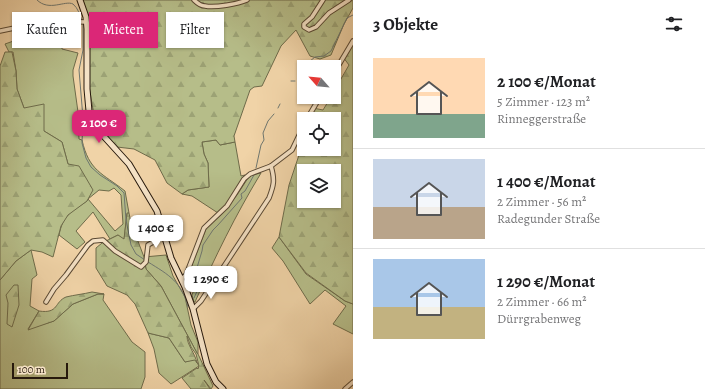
<!DOCTYPE html>
<html lang="de">
<meta charset="utf-8">
<style>
body{margin:0;font-family:Alegreya,serif;background:#f2f2f2;color:#202124;height:100vh;display:flex;flex-direction:column;font-size:15px;white-space:nowrap}
*{box-sizing:border-box;margin:0}
p{font-size:13px;color:#757577}
.icon{flex:none;width:22px;height:22px;fill:none;stroke:currentColor;stroke-width:2;stroke-linecap:round;stroke-linejoin:round}
.map{position:relative;flex:1;overflow:hidden}
.details{display:flex;flex-direction:column;background:#fff;width:352px}
.details>*{flex:none}
.top-card{position:absolute;left:12px;top:12px;width:281px;height:36px;display:flex;gap:8px}
.needle{width:26px;rotate:297deg}
.fabs{position:absolute;left:297px;top:60px;display:grid;gap:8px}
.fabs a{display:grid;place-items:center;width:44px;height:44px;border-radius:0px;background:#fff;box-shadow:0 1px 3px #0004;font-size:20px}
.scale{position:absolute;left:12px;bottom:10px;width:56px;box-sizing:border-box;padding-left:4px;border:2px solid #27190c;border-top:0;font-size:11px;line-height:14px;white-space:nowrap;color:#27190c;-webkit-text-stroke:3px #f5e2c6;paint-order:stroke}
.price{position:absolute;translate:-50% -34px;padding:0 9px;border-radius:8px;background:#fff;color:#222;font-size:13px;line-height:26px;filter:drop-shadow(0 1px 2px #0008)}
.price::after{content:'';position:absolute;left:50%;top:24px;width:12px;height:9px;margin-left:-6px;background:inherit;clip-path:polygon(0 0,100% 0,50% 100%)}
.price.on{background:#db2777;color:#fff}
ul{padding:0;list-style:none}
li{display:flex;align-items:center;gap:12px;height:100px;padding:0 20px}
li+li{border-top:1px solid #e0e0e0}
li span{display:grid;place-items:center;flex:none;width:112px;height:80px;border-radius:0px;color:#555}
li>.icon{margin-inline-start:auto}
span .icon{width:48px;height:48px;fill:#fffc;stroke-width:1}
li b{font-size:17px}
h2{display:flex;justify-content:space-between;align-items:center;height:48px;padding:0 20px;font-size:17px}
.pill{padding:0 14px;border-radius:0px;background:#fff;box-shadow:0 1px 3px #0004;font-size:14px;line-height:36px}
.pill.on{background:#db2777;color:#fff}
main{display:flex;flex:1;min-height:0}
.map>svg:first-child{display:block}
</style>
<main>
<div class="map">
<svg width="353" height="389" viewBox="0 0 353 389">
<defs>
<pattern id="forest-firs" width="22" height="20" patternUnits="userSpaceOnUse"><rect width="22" height="20" fill="#b6bd89"/><path d="M5 1l3.5 6h-7zM16 11l3.5 6h-7z" fill="#9ca275"/></pattern>
</defs>
<rect width="100%" height="100%" fill="#f0d3a7"/>
<filter id="stains"><feTurbulence type="fractalNoise" baseFrequency=".005" numOctaves="4"/><feColorMatrix values="0 0 0 0 .2 0 0 0 0 .09 0 0 0 0 .02 0 0 0 .5 -.17"/></filter>
<radialGradient id="worn" r=".72"><stop offset=".6" stop-color="#630" stop-opacity="0"/><stop offset="1" stop-color="#630" stop-opacity=".3"/></radialGradient>
<g fill="#b6bd89" stroke="#6e6b4a" fill-rule="evenodd">
<path d="M59 25 62 49 78 53 73 70V76L78 112 79 139 82 140C89 171 102 173 125 191L129 213 127 214 124 240 118 235 110 239 93 212 76 231 85 242 77 249 59 235C63 215 71 212 87 201L88 198 68 164 62 142 44 131 24 108 17 89 16 71 13 52H9L5 44ZM114 188 121 195 123 224 115 231 88 199 99 190 109 191Z"/>
<path d="M216 140 220 145 235 142 241 176 245 175 232 197 218 213 192 196 182 194 188 190 209 187 208 163 204 154 202 142Z"/>
<path d="M261 173C235 216 215 257 195 302H194L192 295 196 284 194 278 188 275 206 229 211 222 220 216 237 195 250 175Z"/>
<path d="M279 237 306 274 345 301 353 304V334L333 324 346 306 325 290 310 304 283 261 272 248Z"/>
<path d="M31 250 37 275 32 279 30 306 39 311 28 329 54 321 73 304 98 294H104L103 300 132 342 145 352V377L141 389H0V280L16 261Z"/>
<path d="M166 255 173 276 185 297 191 325 198 342V354L197 353 161 286 146 269 144 257Z"/>
<path d="M148 333 169 338 185 362 195 359 199 366 171 384 159 373 154 349Z"/>
</g>
<g fill="url(#forest-firs)" stroke="#6e6b4a" fill-rule="evenodd">
<path d="M83 0H353V8L344 24 331 55 320 59 310 56 296 30 281 46 262 86 254 87 250 90 234 136 235 142 220 145 216 140 202 142 204 154 208 163 209 187 188 190 182 194 167 183 155 160 134 149 117 147 96 133 102 132 106 134 116 126 107 110 94 115 89 86V22Z"/>
<path d="M353 40V304L345 301 306 273 279 237 289 185 303 143 299 139 304 128V149H334V119H308L313 108 323 110 331 97H334V91L349 65 343 57ZM304 171H334V201H304Z"/>
<path d="M5 52H12L16 71 17 89 24 108 44 104V131L62 142 68 164 79 166 93 190 87 201 68 215 61 226 53 257 42 252 31 250 16 261 0 280V66Z"/>
<path d="M127 213H129L131 223 144 257 146 269 161 286 197 353 198 354 213 386 211 389 204 380 210 389H191L182 378 197 368 198 369 199 366 196 354 191 347 187 336C187 345 195 353 197 363L195 360 185 362 169 338 148 333 135 304 127 295 107 286 96 268V248L102 243 118 235 124 239Z"/>
<path d="M14 285H18L19 305 12 327 7 324 8 303 6 295Z"/>
<path d="M92 292 104 294H98L73 304 54 321 28 330 39 311C59 314 54 302 66 297 74 295 84 294 92 292Z"/>
</g>
<g fill="none" stroke-linecap="round" stroke-linejoin="round">
<g stroke="#6f7770" stroke-width="1">
<path d="M37 0C49 12 65 0 73 4 78 8 80 15 82 21"/>
<path d="M83 24V50L79 70 83 118 82 143 86 158 91 167 100 175 117 186 124 193 126 220 131 245 136 254 145 260"/>
<path d="M304 66 315 57 324 56 331 51 347 18 353 15"/>
<path d="M303 78H304"/>
<path d="M291 81H295"/>
<path d="M278 108 280 104"/>
<path d="M256 168 261 145 264 140 263 133 268 121 274 114"/>
<path d="M148 262C169 275 182 282 188 307"/>
<path d="M194 298 199 287V282L196 271 202 251 203 245 213 230 218 225 242 198 241 194 245 191 254 175"/>
</g>
<defs>
<g id="street">
<path d="M194 0C197 3 201 6 205 6 215 8 238 4 247 0"/>
<path d="M323 0 312 17 304 24V27L309 30 316 27 329 13 349 0"/>
<path d="M0 31 48 21 86 22"/>
<path d="M334 73 353 41"/>
<path d="M307 119 320 97"/>
<path d="M181 279 186 275 204 228 227 206 244 179 250 174 271 166 292 150 304 125"/>
<path d="M46 302 54 289 66 275 88 245 93 241 103 240 115 251 141 267 146 262 148 245 155 241 165 236"/>
<path d="M193 309 201 301 269 198C274 185 275 180 271 166"/>
<path d="M345 389 353 382"/>
</g>
<path id="secondary" d="M80 0 86 17 87 29V89L89 111 99 131 129 164 157 211 171 258 185 287 193 309 207 364 216 382 223 389"/>
</defs>
<use href="#street" stroke="#594833" stroke-width="5.5"/>
<use href="#secondary" stroke="#27190c" stroke-width="7"/>
<use href="#street" stroke="#f5e2c6" stroke-width="3.5"/>
<use href="#secondary" stroke="#f5e2c6" stroke-width="5"/>
</g>
<rect width="100%" height="100%" filter="url(#stains)"/>
<rect width="100%" height="100%" fill="url(#worn)"/>
</svg>
<div class="fabs">
<a><svg class="needle" viewBox="-14 -14 28 28"><path d="M0-13l5 13h-10z" fill="#e53935"/><path d="M0 13l5-13h-10z" fill="#757577"/></svg></a>
<a><svg class="icon" aria-label="locate" viewBox="0 0 24 24"><circle cx="12" cy="12" r="6"/><path d="M12 2v4M12 18v4M2 12h4M18 12h4"/></svg></a>
<a><svg class="icon" aria-label="layers" viewBox="0 0 24 24"><path d="M12 4l9 5-9 5-9-5zM3 14l9 5 9-5"/></svg></a>
</div>
<div class="scale">100 m</div>
<b class="price on" style="left:99px;top:144px">2 100 €</b>
<b class="price" style="left:156px;top:249px">1 400 €</b>
<b class="price" style="left:211px;top:300px">1 290 €</b>
<div class="top-card">
<a class="pill">Kaufen</a>
<a class="pill on">Mieten</a>
<a class="pill">Filter</a>
</div>
</div>
<section class="details">
<h2>3 Objekte<svg class="icon" aria-label="filters" viewBox="0 0 24 24"><path d="M4 7h16M4 17h16"/><circle cx="9" cy="7" r="2"/><circle cx="15" cy="17" r="2"/></svg></h2>
<ul>
<li><span style="background:linear-gradient(#ffd9b3 70%,#7fa58c 0)"><svg class="icon" aria-label="home" viewBox="0 0 24 24"><path d="M3 11l9-7 9 7M6 9v11h12V9"/></svg></span><div><b>2 100 €/Monat</b><p>5 Zimmer · 123 m²</p><p>Rinneggerstraße</p></div></li>
<li><span style="background:linear-gradient(#c9d6e8 60%,#b9a48a 0)"><svg class="icon" aria-label="home" viewBox="0 0 24 24"><path d="M3 11l9-7 9 7M6 9v11h12V9"/></svg></span><div><b>1 400 €/Monat</b><p>2 Zimmer · 56 m²</p><p>Radegunder Straße</p></div></li>
<li><span style="background:linear-gradient(#a9c7e8 60%,#c2b280 0)"><svg class="icon" aria-label="home" viewBox="0 0 24 24"><path d="M3 11l9-7 9 7M6 9v11h12V9"/></svg></span><div><b>1 290 €/Monat</b><p>2 Zimmer · 66 m²</p><p>Dürrgrabenweg</p></div></li>
</ul>
</section>
</main>
